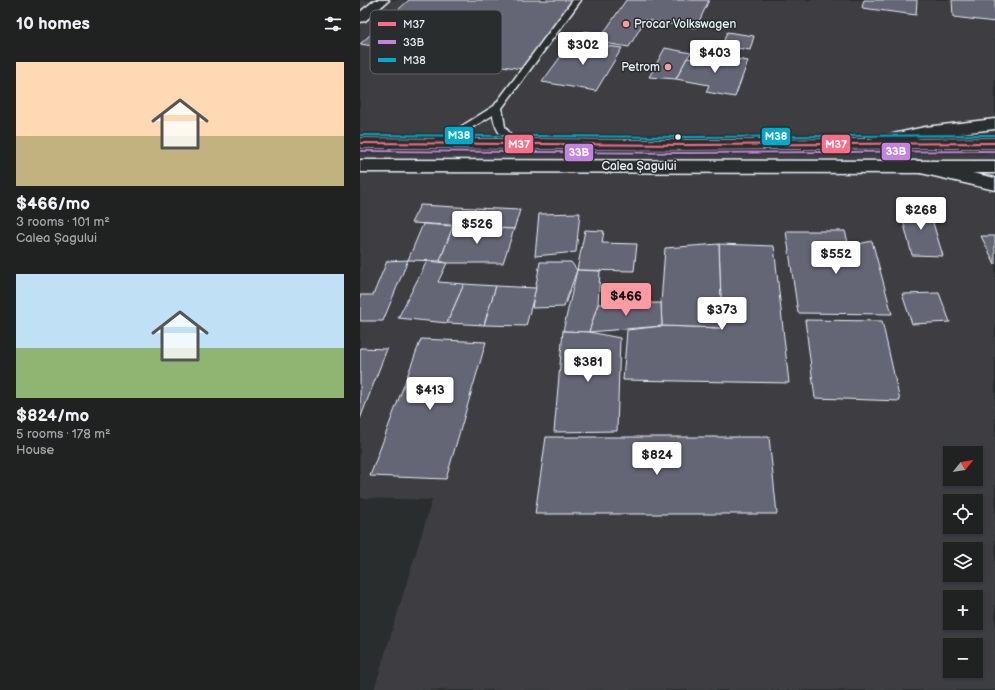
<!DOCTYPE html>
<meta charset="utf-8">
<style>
body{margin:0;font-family:"Balsamiq Sans",sans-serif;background:#2d2f2f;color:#f1f3f6;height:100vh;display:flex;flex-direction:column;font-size:15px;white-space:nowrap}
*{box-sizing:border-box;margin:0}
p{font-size:13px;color:#a2a4a5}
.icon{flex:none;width:22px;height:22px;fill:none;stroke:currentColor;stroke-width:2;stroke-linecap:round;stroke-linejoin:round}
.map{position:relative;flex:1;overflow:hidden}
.sheet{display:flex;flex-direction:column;background:#202222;width:360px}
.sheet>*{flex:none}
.needle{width:26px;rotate:60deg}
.controls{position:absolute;left:583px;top:446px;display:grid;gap:8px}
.controls a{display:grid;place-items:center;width:40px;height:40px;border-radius:0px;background:#202222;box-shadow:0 1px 3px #0004,0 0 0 1px #3d3f40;font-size:20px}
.price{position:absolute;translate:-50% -34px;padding:0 9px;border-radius:4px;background:#fff;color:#222;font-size:13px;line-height:26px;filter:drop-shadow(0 1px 2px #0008)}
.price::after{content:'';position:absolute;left:50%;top:24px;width:12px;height:9px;margin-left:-6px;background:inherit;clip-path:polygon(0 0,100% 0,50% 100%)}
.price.on{background:#ff9aa2;color:#111}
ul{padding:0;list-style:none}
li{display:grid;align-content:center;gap:8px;height:212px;padding:0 16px}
li span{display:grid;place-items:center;height:124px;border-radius:0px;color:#555}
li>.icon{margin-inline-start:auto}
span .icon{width:72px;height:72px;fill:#fffc;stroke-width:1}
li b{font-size:17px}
h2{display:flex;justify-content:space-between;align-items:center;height:48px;padding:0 16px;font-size:17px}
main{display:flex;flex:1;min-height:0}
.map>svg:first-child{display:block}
</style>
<main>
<section class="sheet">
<h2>10 homes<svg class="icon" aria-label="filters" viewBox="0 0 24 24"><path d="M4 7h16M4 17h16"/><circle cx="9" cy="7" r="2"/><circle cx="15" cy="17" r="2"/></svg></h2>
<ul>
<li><span style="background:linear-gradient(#ffd9b3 60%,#c2b280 0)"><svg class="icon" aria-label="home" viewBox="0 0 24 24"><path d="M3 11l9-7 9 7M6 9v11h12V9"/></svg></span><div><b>$466/mo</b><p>3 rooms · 101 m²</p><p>Calea Șagului</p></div></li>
<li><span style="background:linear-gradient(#bfe0f5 60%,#8fb573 0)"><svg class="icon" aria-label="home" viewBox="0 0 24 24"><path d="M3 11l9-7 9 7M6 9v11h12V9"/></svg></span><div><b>$824/mo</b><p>5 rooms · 178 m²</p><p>House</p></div></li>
</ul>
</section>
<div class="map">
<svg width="635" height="690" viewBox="0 0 635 690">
<rect width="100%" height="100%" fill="#2a2d2e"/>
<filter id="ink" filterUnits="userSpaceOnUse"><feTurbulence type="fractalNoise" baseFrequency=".025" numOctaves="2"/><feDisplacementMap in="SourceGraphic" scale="8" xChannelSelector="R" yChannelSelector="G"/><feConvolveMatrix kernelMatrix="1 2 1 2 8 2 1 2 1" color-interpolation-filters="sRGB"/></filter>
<g filter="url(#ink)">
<path fill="#3c3e43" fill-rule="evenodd" d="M0 0H635V690H14L72 500 0 498ZM590 453H616V479H590ZM590 501H616V527H590ZM590 549H616V575H590ZM590 597H616V623H590ZM590 645H616V671H590Z"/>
<g fill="#656675" stroke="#e8f1f8">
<path d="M49 0H215L162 69 0 44Z"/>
<path d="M266 0H349L336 28 285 20 269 47 219 39 224 31 243 34Z"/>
<path d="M504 0H557L556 15 502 8Z"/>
<path d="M592 0H635V22L593 17Z"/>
<path d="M367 32 394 36 390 50 362 46Z"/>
<path d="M212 41 262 48 236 91 182 82Z"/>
<path d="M305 48 331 53 327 58 316 79 289 77Z"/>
<path d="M359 56 388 61 375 97 346 92 349 85 316 79 327 58 357 62Z"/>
<path d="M60 205 115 208 108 226 51 223Z"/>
<path d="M539 205 568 206 583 256 552 255Z"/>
<path d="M115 208 160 210 154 229 108 226Z"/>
<path d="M220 213 216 252 175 256 179 214Z"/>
<path d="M63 224 93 226 80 261 48 260Z"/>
<path d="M93 226 154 229 143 263H87L80 261Z"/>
<path d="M225 230 244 231 242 243 277 244 274 271 217 270Z"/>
<path d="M426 231H485L489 246 512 241 532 314 438 313Z"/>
<path d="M621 236H635V264Z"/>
<path d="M359 244 414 246 429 383 263 380 267 330 302 326 362 328Z"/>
<path d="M359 244 362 328 302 326 301 303 305 248Z"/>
<path d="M48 260 23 321H0V295H13L27 261Z"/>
<path d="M67 261 87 263 78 282 104 284 87 323 38 318Z"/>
<path d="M180 262H211L217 270 204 307 172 308Z"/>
<path d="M217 270 240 271 238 304 229 332 203 331Z"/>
<path d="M104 284 136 286 124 325 87 323Z"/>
<path d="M136 286 176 288 166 326 124 325Z"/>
<path d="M579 293 590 322 552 324 542 294Z"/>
<path d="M301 303 302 326 229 332 238 304Z"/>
<path d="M445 320 522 321 540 401 455 398Z"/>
<path d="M203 331 229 332 260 338 257 431 194 432Z"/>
<path d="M61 339 126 342 86 479 10 476Z"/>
<path d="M0 348 27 349 0 419Z"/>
<path d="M186 437H409L417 514H175Z"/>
</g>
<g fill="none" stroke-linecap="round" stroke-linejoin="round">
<defs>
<path id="service" d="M213 0H221L142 108 145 127 157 143 155 145H149C141 136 134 127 133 115 121 122 80 148 69 145L67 143 69 141 102 126 134 106Z"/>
<path id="minor" d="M15 0H29L5 21 0 22V12Z"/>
<g id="tertiary">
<path d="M635 119V129L565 137 516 148 510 147 508 143 510 139 565 127Z"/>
<path d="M558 161 635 178V190L552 171 549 167 552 163Z"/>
</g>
<g id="primary">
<path d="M0 138 329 140 635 138V148L329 150 0 148Z"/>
<path d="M0 160 635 161V173L0 172Z"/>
</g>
</defs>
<use href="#service" stroke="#e8f1f8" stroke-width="3"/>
<use href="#minor" stroke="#e8f1f8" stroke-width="3"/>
<use href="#tertiary" stroke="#e8f1f8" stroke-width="3"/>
<use href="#primary" stroke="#e8f1f8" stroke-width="3"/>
<use href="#service" fill="#2a2d2e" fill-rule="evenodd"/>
<use href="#minor" fill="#2a2d2e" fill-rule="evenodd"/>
<use href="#tertiary" fill="#2a2d2e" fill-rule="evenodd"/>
<use href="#primary" fill="#2a2d2e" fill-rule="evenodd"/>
<defs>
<path id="bus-1" d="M0 142 329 144 635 142V144L329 146 0 144Z"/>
<path id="bus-2" d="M0 150 329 152 635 150V152L329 154 0 152Z"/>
<path id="bus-3" d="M0 134 329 136 635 134V136L329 138 0 136Z"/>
</defs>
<use href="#bus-1" stroke="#2a2d2e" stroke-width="3"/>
<use href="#bus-2" stroke="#2a2d2e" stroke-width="3"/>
<use href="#bus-3" stroke="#2a2d2e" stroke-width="3"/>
<use href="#bus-1" fill="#fb6d88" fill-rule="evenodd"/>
<use href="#bus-2" fill="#c483df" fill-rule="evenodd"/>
<use href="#bus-3" fill="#00a9ce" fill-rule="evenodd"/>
</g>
</g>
<g fill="#ff9aa2" stroke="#2a2d2e" stroke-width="1.5">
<circle cx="266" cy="24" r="4"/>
<circle cx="308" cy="67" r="4"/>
</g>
<circle fill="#e8f1f8" stroke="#2a2d2e" stroke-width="1.5" cx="318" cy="137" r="3.5"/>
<g text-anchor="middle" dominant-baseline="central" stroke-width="3" stroke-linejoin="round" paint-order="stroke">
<g font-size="12" fill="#e8f1f8" stroke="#2a2d2e" text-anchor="start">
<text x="274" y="24">Procar Volkswagen</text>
<text x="300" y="67" text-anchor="end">Petrom</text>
</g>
<g font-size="12" fill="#e8f1f8" stroke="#2a2d2e">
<text x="279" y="166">Calea Șagului</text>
</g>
</g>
<rect x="10" y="10" width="132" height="64" rx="6" fill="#2a2d2e" stroke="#63686b" stroke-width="1"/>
<rect x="18" y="22" width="18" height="4" fill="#fb6d88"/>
<rect x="18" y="40" width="18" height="4" fill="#c483df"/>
<rect x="18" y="58" width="18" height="4" fill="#00a9ce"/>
<g font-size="11" fill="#e8f1f8">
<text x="43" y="28">M37</text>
<text x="43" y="46">33B</text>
<text x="43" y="64">M38</text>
</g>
<g stroke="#2a2d2e" stroke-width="1.5">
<rect x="84" y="126" width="30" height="19" rx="4" fill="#00a9ce"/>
<rect x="401" y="127" width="30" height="19" rx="4" fill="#00a9ce"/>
<rect x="144" y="134" width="30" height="20" rx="4" fill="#fb6d88"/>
<rect x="461" y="134" width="30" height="20" rx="4" fill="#fb6d88"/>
<rect x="521" y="142" width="30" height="19" rx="4" fill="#c483df"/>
<rect x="204" y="143" width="30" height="19" rx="4" fill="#c483df"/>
</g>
<g font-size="11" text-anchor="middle" font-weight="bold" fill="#fff">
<text x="99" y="139">M38</text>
<text x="416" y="140">M38</text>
<text x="159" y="148">M37</text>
<text x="476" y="148">M37</text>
<text x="536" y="155">33B</text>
<text x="219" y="156">33B</text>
</g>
</svg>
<div class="controls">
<a><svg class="needle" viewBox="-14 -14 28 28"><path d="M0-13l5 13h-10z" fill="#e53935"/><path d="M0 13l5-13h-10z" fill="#a2a4a5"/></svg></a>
<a><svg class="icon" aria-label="locate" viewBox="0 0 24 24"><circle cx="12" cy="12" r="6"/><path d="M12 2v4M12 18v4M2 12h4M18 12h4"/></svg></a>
<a><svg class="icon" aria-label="layers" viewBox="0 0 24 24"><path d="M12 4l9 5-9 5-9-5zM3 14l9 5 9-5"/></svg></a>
<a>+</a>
<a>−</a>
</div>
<b class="price" style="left:223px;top:66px">$302</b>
<b class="price" style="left:355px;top:74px">$403</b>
<b class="price" style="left:561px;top:231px">$268</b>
<b class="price" style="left:117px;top:245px">$526</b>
<b class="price" style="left:476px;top:275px">$552</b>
<b class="price on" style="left:266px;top:317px">$466</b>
<b class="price" style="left:362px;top:331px">$373</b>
<b class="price" style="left:228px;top:383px">$381</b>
<b class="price" style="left:70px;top:411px">$413</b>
<b class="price" style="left:297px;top:476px">$824</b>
</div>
</main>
